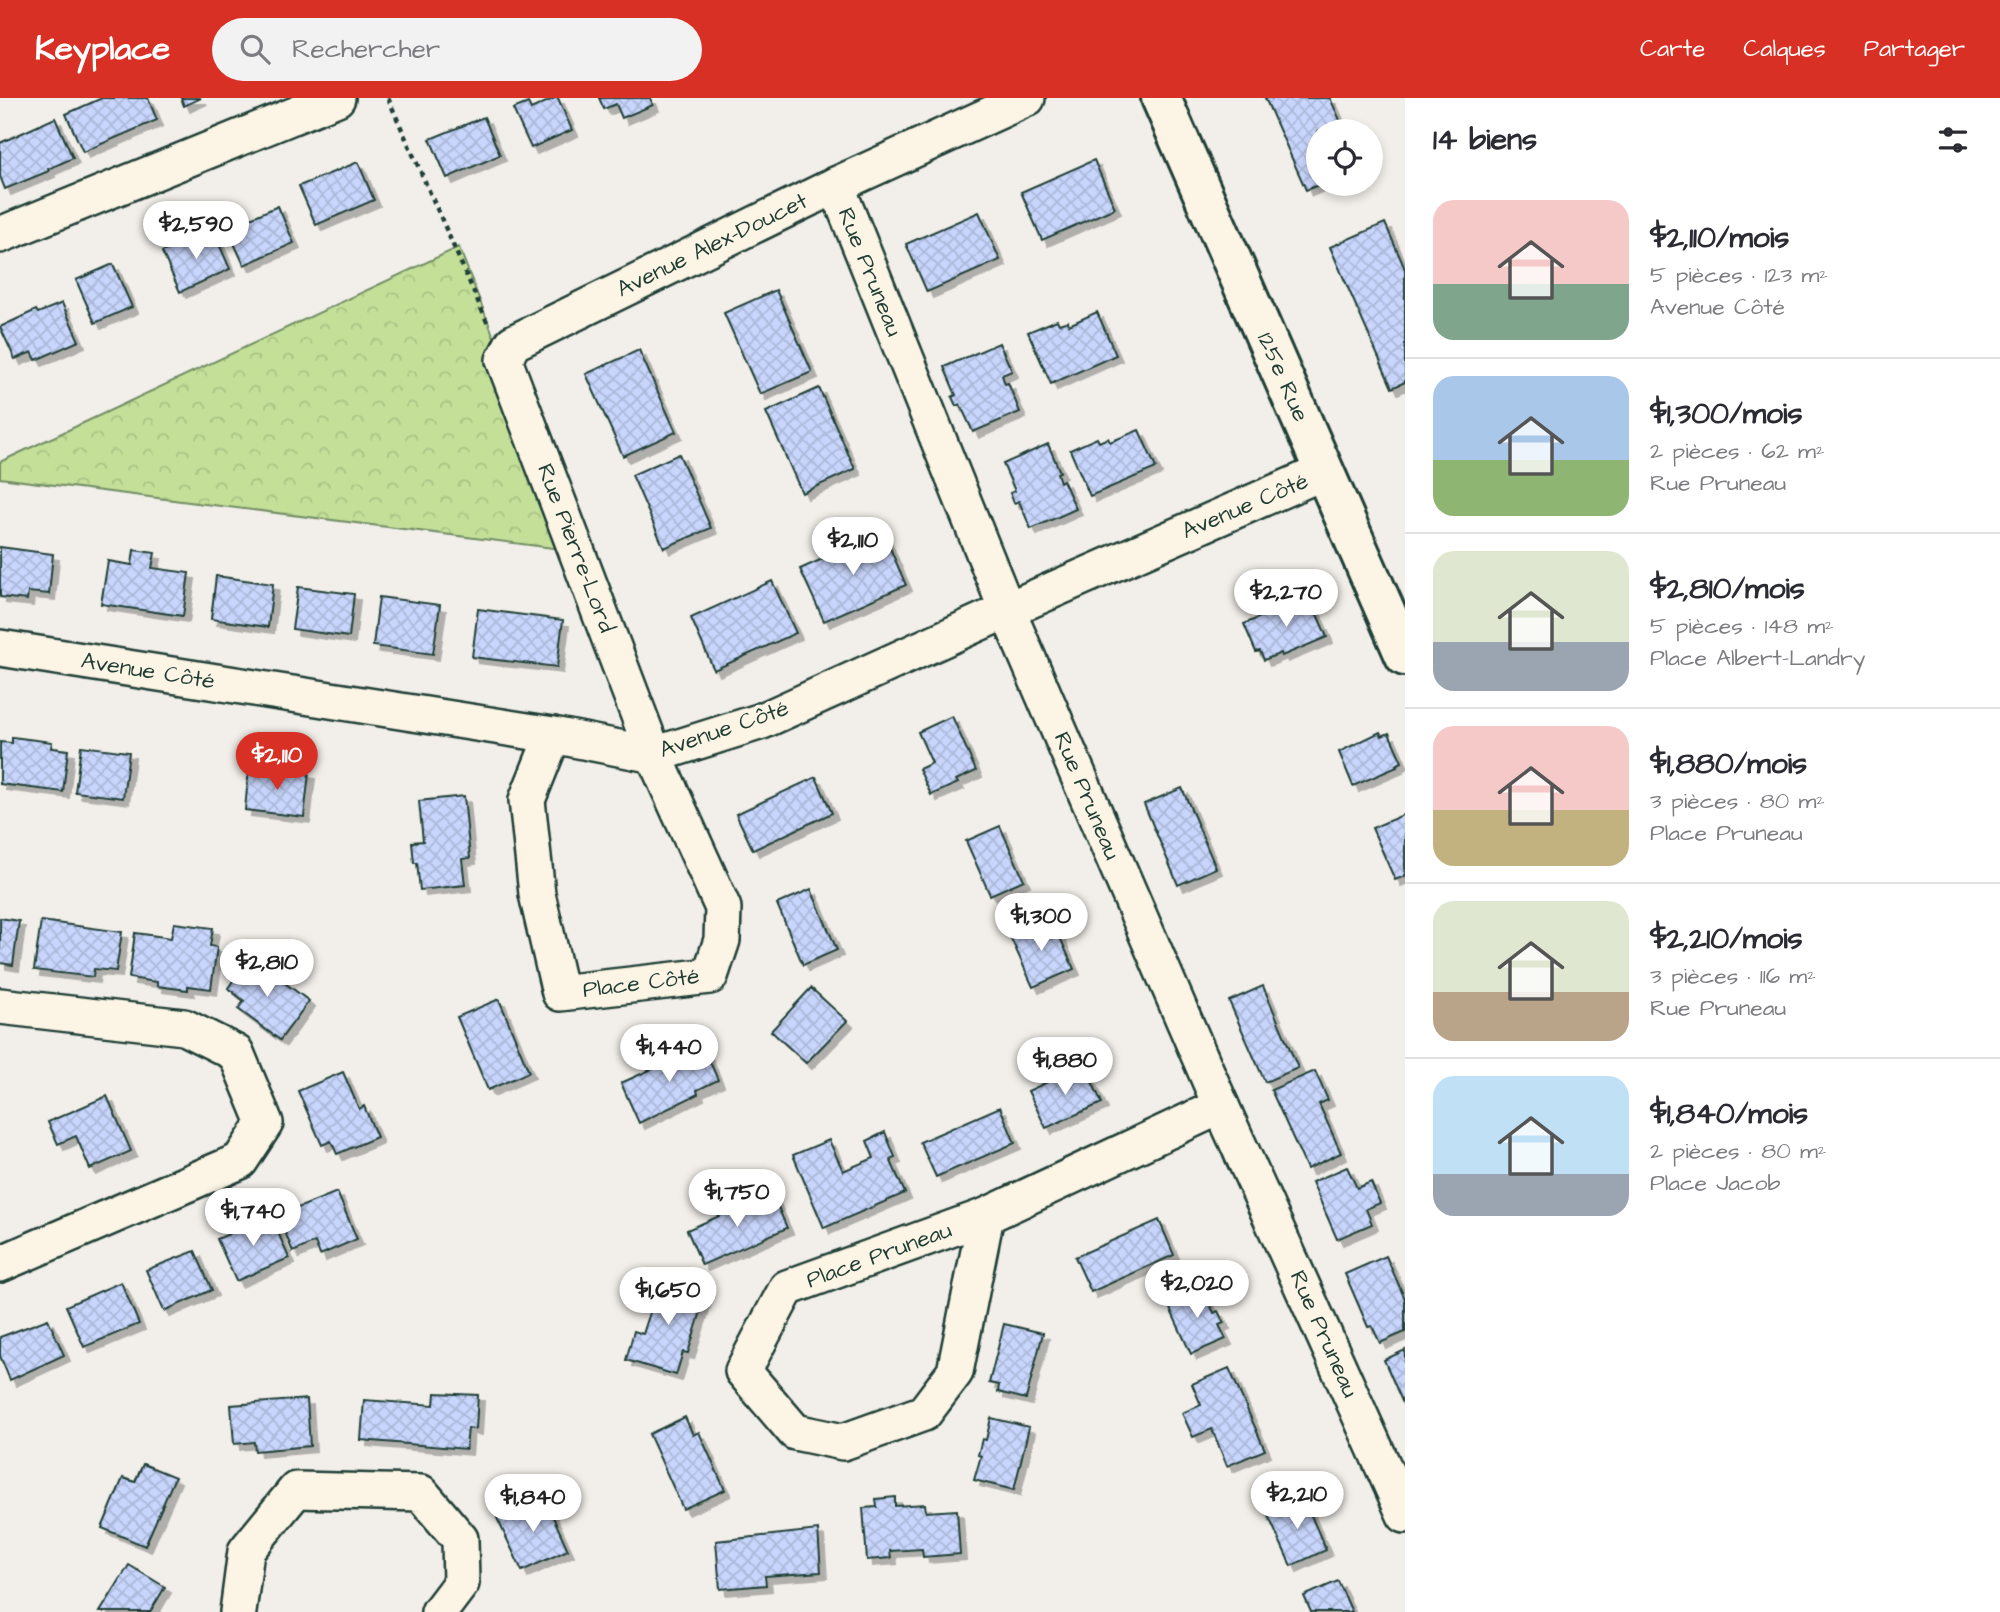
<!DOCTYPE html>
<html lang="fr">
<meta charset="utf-8">
<style>
body{margin:0;font-family:"Architects Daughter",sans-serif;background:#f2f2f3;color:#2b2b33;height:100vh;display:flex;flex-direction:column;font-size:26px;white-space:nowrap}
*{box-sizing:border-box;margin:0}
p{font-size:23px;color:#7c7c81}
.icon{flex:none;width:38px;height:38px;fill:none;stroke:currentColor;stroke-width:2;stroke-linecap:round;stroke-linejoin:round}
.map{position:relative;flex:1;overflow:hidden}
.sheet{display:flex;flex-direction:column;background:#fff;width:595px}
.sheet>*{flex:none}
.fabs{position:absolute;left:1306px;top:21px;display:grid;gap:14px}
.fabs a{display:grid;place-items:center;width:77px;height:77px;border-radius:50%;background:#fff;box-shadow:0 4px 10px #0003;font-size:35px}
.price{position:absolute;translate:-50% -60px;padding:0 16px;border-radius:24px;background:#fff;color:#222;font-size:23px;line-height:46px;filter:drop-shadow(0 2px 4px #0008)}
.price::after{content:'';position:absolute;left:50%;top:42px;width:21px;height:16px;margin-left:-10px;background:inherit;clip-path:polygon(0 0,100% 0,50% 100%)}
.price.on{background:#d93025;color:#fff}
ul{padding:0;list-style:none}
li{display:flex;align-items:center;gap:21px;height:175px;padding:0 28px}
li+li{border-top:2px solid #e1e1e2}
li span{display:grid;place-items:center;flex:none;width:196px;height:140px;border-radius:21px;color:#555}
li>.icon{margin-inline-start:auto}
span .icon{width:84px;height:84px;fill:#fffc;stroke-width:1}
li b{font-size:30px}
h2{display:flex;justify-content:space-between;align-items:center;height:84px;padding:0 28px;font-size:30px}
header{display:flex;align-items:center;gap:42px;box-sizing:border-box;height:98px;padding:0 35px;background:#d93025;color:#fff}
header strong{font-size:33px}
nav{display:flex;gap:38px;margin-inline-start:auto;font-size:24px}
.search{width:490px;height:63px;background:#f2f2f3;display:flex;align-items:center;gap:18px;box-sizing:border-box;padding:0 24px;border-radius:38px;color:#7c7c81;font-size:26px}
main{display:flex;flex:1;min-height:0}
.map>svg:first-child{display:block}
</style>
<header>
<strong>Keyplace</strong>
<div class="search"><svg class="icon" aria-label="search" viewBox="0 0 24 24"><circle cx="10" cy="10" r="6"/><path d="M15 15l6 6"/></svg>Rechercher</div>
<nav><a>Carte</a><a>Calques</a><a>Partager</a></nav>
</header>
<main>
<div class="map">
<svg width="1405" height="1514" viewBox="0 0 1405 1514">
<defs>
<pattern id="forest-crowns" width="20" height="18" patternUnits="userSpaceOnUse" patternTransform="scale(1.75)"><rect width="20" height="18" fill="#c4e098"/><path d="M2 6a3 3 0 1 1 6 0M12 15a3 3 0 1 1 6 0" fill="none" stroke="#a8c184"/></pattern>
<pattern id="building-cross-hatch" width="8" height="8" patternUnits="userSpaceOnUse" patternTransform="scale(1.75)"><rect width="8" height="8" fill="#c8d5fc"/><path d="M0 0l8 8M0 8l8-8" fill="none" stroke="#abb8d9"/></pattern>
<filter id="shadow"><feDropShadow dx="6" dy="6" stdDeviation="0" flood-color="#0004"/></filter>
</defs>
<rect width="100%" height="100%" fill="#f2efea"/>
<filter id="ink" filterUnits="userSpaceOnUse"><feTurbulence type="fractalNoise" baseFrequency=".0143" numOctaves="2"/><feDisplacementMap in="SourceGraphic" scale="14" xChannelSelector="R" yChannelSelector="G"/><feConvolveMatrix kernelMatrix="1 2 1 2 8 2 1 2 1" color-interpolation-filters="sRGB"/></filter>
<g filter="url(#ink)">
<path fill="url(#forest-crowns)" stroke="#728e66" stroke-width="2" d="M459 149 577 453 0 380V364Z"/>
<g fill="url(#building-cross-hatch)" stroke="#1f3d34" stroke-width="2" filter="url(#shadow)">
<path d="M102 0H148L157 22 83 54 66 16Z"/>
<path d="M181 0H201L184 8Z"/>
<path d="M555 0H558L572 32 531 50 513 11 528 5 531 11Z"/>
<path d="M599 0H650L653 7 622 20 616 6 604 11Z"/>
<path d="M1265 0H1330L1345 33H1318V86H1321L1306 92Z"/>
<path d="M484 19 500 57 447 80 430 41Z"/>
<path d="M55 20 73 60 48 71 49 73 5 91 0 78V45Z"/>
<path d="M1094 62 1115 110 1042 142 1021 94Z"/>
<path d="M358 64 374 102 316 127 299 88Z"/>
<path d="M278 108 294 145 244 167 227 130Z"/>
<path d="M979 114 1000 162 927 194 906 146Z"/>
<path d="M1385 125 1405 171V284L1392 290 1330 149Z"/>
<path d="M213 132 230 171 180 194 162 154Z"/>
<path d="M113 166 132 209 95 225 76 182Z"/>
<path d="M776 192 812 274 760 296 724 215Z"/>
<path d="M62 205 79 243 36 262 32 254 15 261 0 229 36 212 38 215Z"/>
<path d="M1097 214 1116 257 1051 286 1028 234 1057 222 1059 226 1068 223 1069 227Z"/>
<path d="M999 245 1012 273 1002 277 1005 286 1008 285 1020 314 973 334 960 306 956 308 952 299 956 297 944 269Z"/>
<path d="M639 252 676 334 623 358 586 276Z"/>
<path d="M819 290 855 371 802 395 766 314Z"/>
<path d="M1139 332 1156 370 1090 398 1070 352 1097 340 1099 344 1108 340 1110 344Z"/>
<path d="M1048 346 1060 374 1057 375 1060 384 1063 382 1076 411 1031 431 1019 403 1014 405 1010 395 1015 393 1003 366Z"/>
<path d="M679 356 711 430 664 450 632 377Z"/>
<path d="M883 434 906 487 824 523 800 471Z"/>
<path d="M0 449 53 456 49 496 28 494 27 502 0 499Z"/>
<path d="M134 452 155 455 152 470 189 475 183 518 101 506 108 463 132 467Z"/>
<path d="M216 478 273 486 268 529 211 521Z"/>
<path d="M772 483 796 535 714 572 691 520Z"/>
<path d="M298 489 354 496 349 539 292 531Z"/>
<path d="M1309 498 1327 539 1282 558 1281 555 1264 562 1260 553 1256 554 1244 526Z"/>
<path d="M379 499 440 507 433 556 373 548Z"/>
<path d="M478 511 563 522 557 569 472 559Z"/>
<path d="M952 618 976 673 956 682 958 685 931 697 919 671 932 665 918 634Z"/>
<path d="M1380 634 1382 638 1389 635 1402 664 1396 667 1397 669 1353 688 1339 654Z"/>
<path d="M12 639 52 644 51 650 68 652 63 694 0 686V644L12 645Z"/>
<path d="M81 648 129 654 123 700 75 694Z"/>
<path d="M249 669 309 675 304 719 245 712Z"/>
<path d="M816 679 832 715 753 752 736 716Z"/>
<path d="M1182 690 1216 770 1178 787 1144 706Z"/>
<path d="M464 698 470 760 462 761 465 787 420 792 417 765H414L412 744 423 743 419 703Z"/>
<path d="M1405 716V778L1395 782 1372 730Z"/>
<path d="M1000 728 1024 782 990 797 966 743Z"/>
<path d="M811 791 837 852 803 867 777 806Z"/>
<path d="M0 820 19 823 13 867 0 865Z"/>
<path d="M1043 821 1052 840 1059 837 1074 871 1033 889 1009 836Z"/>
<path d="M41 823 122 834 116 873 94 871 93 879 34 872Z"/>
<path d="M174 825 213 830 210 848 217 849 211 891 188 888V892L157 888V884L129 880 135 835 171 840Z"/>
<path d="M250 859 309 903 280 942 238 911 244 903 228 890Z"/>
<path d="M1263 888 1298 970 1265 984 1229 903Z"/>
<path d="M811 890 847 923 806 965 771 933Z"/>
<path d="M499 901 529 974 488 992 457 919Z"/>
<path d="M703 948 718 982 697 992 698 996 639 1025 621 985Z"/>
<path d="M1084 967 1102 1005 1046 1030 1028 993Z"/>
<path d="M1315 973 1328 1002 1319 1006 1341 1055 1307 1071 1271 992Z"/>
<path d="M343 974 359 1011 364 1008 377 1039 337 1056 331 1043 322 1047 298 993Z"/>
<path d="M107 998 131 1053 90 1071 76 1038 58 1046 48 1024Z"/>
<path d="M1000 1009 1015 1045 936 1079 920 1044Z"/>
<path d="M885 1034 895 1059 890 1061 905 1095 824 1130 793 1057 829 1042 843 1073 874 1060 867 1043Z"/>
<path d="M1347 1069 1357 1090 1371 1084 1380 1105 1366 1111 1372 1126 1337 1141 1312 1084Z"/>
<path d="M337 1094 357 1141 320 1157 315 1144 293 1154 278 1118Z"/>
<path d="M772 1095 787 1130 702 1167 687 1132Z"/>
<path d="M271 1118 289 1160 236 1183 217 1141Z"/>
<path d="M1159 1122 1174 1157 1091 1194 1075 1159Z"/>
<path d="M195 1153 212 1192 164 1213 146 1172Z"/>
<path d="M1386 1158 1405 1201V1234L1380 1245 1372 1228 1368 1229 1345 1176Z"/>
<path d="M661 1180 707 1194 688 1255 683 1254 676 1277 626 1262 634 1233 643 1236 652 1208 648 1206 653 1189 658 1191Z"/>
<path d="M121 1184 139 1226 84 1249 66 1208Z"/>
<path d="M1202 1188 1214 1215 1218 1213 1224 1225 1219 1227 1226 1241 1191 1256 1167 1204Z"/>
<path d="M48 1221 64 1257 10 1282 0 1258V1239Z"/>
<path d="M1004 1226 1043 1235 1026 1301 998 1294 999 1287 989 1285Z"/>
<path d="M1405 1252V1310L1384 1262Z"/>
<path d="M1229 1270 1265 1352 1227 1368 1212 1331 1193 1339 1182 1315 1201 1307 1192 1286Z"/>
<path d="M435 1295 478 1297 476 1331 468 1330 466 1351 361 1342 364 1302 434 1307Z"/>
<path d="M307 1301 310 1348 255 1353 254 1344 234 1346 231 1307Z"/>
<path d="M685 1319 693 1337 699 1334 725 1392 683 1411 649 1336Z"/>
<path d="M991 1320 1029 1329 1014 1392 974 1382 981 1358 978 1357 982 1341 986 1342Z"/>
<path d="M143 1366 175 1379 145 1448 102 1430 123 1380 135 1384Z"/>
<path d="M544 1399 568 1452 522 1473 497 1420Z"/>
<path d="M895 1399V1408L925 1406 926 1414 957 1412 960 1456 923 1459 922 1451 890 1453 891 1460 867 1462 863 1410 877 1409 876 1401Z"/>
<path d="M1303 1399 1326 1452 1291 1468 1267 1415Z"/>
<path d="M818 1432 821 1474 765 1478 766 1487 720 1491 716 1443Z"/>
<path d="M129 1467 165 1489 150 1514H100Z"/>
<path d="M1338 1483 1352 1514H1311L1304 1498Z"/>
</g>
<g fill="none" stroke-linecap="round" stroke-linejoin="round">
<defs>
<g id="minor">
<path d="M836 87 1007 512 1221 1008 1405 1417"/>
<path d="M0 137 337 0"/>
<path d="M0 550 553 637 654 657 762 623 1007 512 1325 373"/>
<path d="M553 637 527 702 537 796 560 895 710 878 722 842 723 810 654 657 504 262 513 245 836 87 1027 0"/>
<path d="M0 908 184 929 236 955 265 1025 240 1063 0 1166"/>
<path d="M986 1118 955 1274 924 1315 843 1344 795 1334 743 1273 787 1190 986 1118 1221 1008"/>
<path d="M238 1514 246 1453 296 1392 421 1395 460 1441 461 1485 439 1514"/>
</g>
<path id="secondary" d="M1161 0 1405 558"/>
</defs>
<use href="#minor" stroke="#1f3d34" stroke-width="40"/>
<use href="#secondary" stroke="#1f3d34" stroke-width="44"/>
<path stroke="#1f3d34" stroke-width="4.5" stroke-dasharray="5 5" stroke-linecap="butt" d="M388 0 488 226"/>
<use href="#minor" stroke="#fcf5e5" stroke-width="35"/>
<use href="#secondary" stroke="#fcf5e5" stroke-width="38"/>
</g>
</g>
<g text-anchor="middle" dominant-baseline="central" stroke-width="7" stroke-linejoin="round" paint-order="stroke">
<g font-size="23" fill="#1f3d34" stroke="#fcf5e5">
<text transform="translate(712 147) rotate(-26)">Avenue Alex-Doucet</text>
<text transform="translate(870 174) rotate(68)">Rue Pruneau</text>
<text transform="translate(1283 279) rotate(66)">125e Rue</text>
<text transform="translate(1245 408) rotate(-23)">Avenue Côté</text>
<text transform="translate(576 450) rotate(69)">Rue Pierre-Lord</text>
<text transform="translate(148 573) rotate(9)">Avenue Côté</text>
<text transform="translate(724 631) rotate(-19)">Avenue Côté</text>
<text transform="translate(1087 698) rotate(67)">Rue Pruneau</text>
<text transform="translate(641 885) rotate(-7)">Place Côté</text>
<text transform="translate(879 1157) rotate(-20)">Place Pruneau</text>
<text transform="translate(1324 1236) rotate(66)">Rue Pruneau</text>
</g>
</g>
</svg>
<div class="fabs">
<a><svg class="icon" aria-label="locate" viewBox="0 0 24 24"><circle cx="12" cy="12" r="6"/><path d="M12 2v4M12 18v4M2 12h4M18 12h4"/></svg></a>
</div>
<b class="price" style="left:196px;top:163px">$2,590</b>
<b class="price" style="left:853px;top:479px">$2,110</b>
<b class="price" style="left:1286px;top:531px">$2,270</b>
<b class="price on" style="left:277px;top:694px">$2,110</b>
<b class="price" style="left:1041px;top:855px">$1,300</b>
<b class="price" style="left:267px;top:901px">$2,810</b>
<b class="price" style="left:669px;top:986px">$1,440</b>
<b class="price" style="left:1065px;top:999px">$1,880</b>
<b class="price" style="left:737px;top:1131px">$1,750</b>
<b class="price" style="left:253px;top:1150px">$1,740</b>
<b class="price" style="left:1197px;top:1222px">$2,020</b>
<b class="price" style="left:668px;top:1229px">$1,650</b>
<b class="price" style="left:1297px;top:1433px">$2,210</b>
<b class="price" style="left:533px;top:1436px">$1,840</b>
</div>
<section class="sheet">
<h2>14 biens<svg class="icon" aria-label="filters" viewBox="0 0 24 24"><path d="M4 7h16M4 17h16"/><circle cx="9" cy="7" r="2"/><circle cx="15" cy="17" r="2"/></svg></h2>
<ul>
<li><span style="background:linear-gradient(#f6c9c9 60%,#7fa58c 0)"><svg class="icon" aria-label="home" viewBox="0 0 24 24"><path d="M3 11l9-7 9 7M6 9v11h12V9"/></svg></span><div><b>$2,110/mois</b><p>5 pièces · 123 m²</p><p>Avenue Côté</p></div></li>
<li><span style="background:linear-gradient(#a9c7e8 60%,#8fb573 0)"><svg class="icon" aria-label="home" viewBox="0 0 24 24"><path d="M3 11l9-7 9 7M6 9v11h12V9"/></svg></span><div><b>$1,300/mois</b><p>2 pièces · 62 m²</p><p>Rue Pruneau</p></div></li>
<li><span style="background:linear-gradient(#dfe7d0 65%,#9aa5b1 0)"><svg class="icon" aria-label="home" viewBox="0 0 24 24"><path d="M3 11l9-7 9 7M6 9v11h12V9"/></svg></span><div><b>$2,810/mois</b><p>5 pièces · 148 m²</p><p>Place Albert-Landry</p></div></li>
<li><span style="background:linear-gradient(#f6c9c9 60%,#c2b280 0)"><svg class="icon" aria-label="home" viewBox="0 0 24 24"><path d="M3 11l9-7 9 7M6 9v11h12V9"/></svg></span><div><b>$1,880/mois</b><p>3 pièces · 80 m²</p><p>Place Pruneau</p></div></li>
<li><span style="background:linear-gradient(#dfe7d0 65%,#b9a48a 0)"><svg class="icon" aria-label="home" viewBox="0 0 24 24"><path d="M3 11l9-7 9 7M6 9v11h12V9"/></svg></span><div><b>$2,210/mois</b><p>3 pièces · 116 m²</p><p>Rue Pruneau</p></div></li>
<li><span style="background:linear-gradient(#bfe0f5 70%,#9aa5b1 0)"><svg class="icon" aria-label="home" viewBox="0 0 24 24"><path d="M3 11l9-7 9 7M6 9v11h12V9"/></svg></span><div><b>$1,840/mois</b><p>2 pièces · 80 m²</p><p>Place Jacob</p></div></li>
</ul>
</section>
</main>
